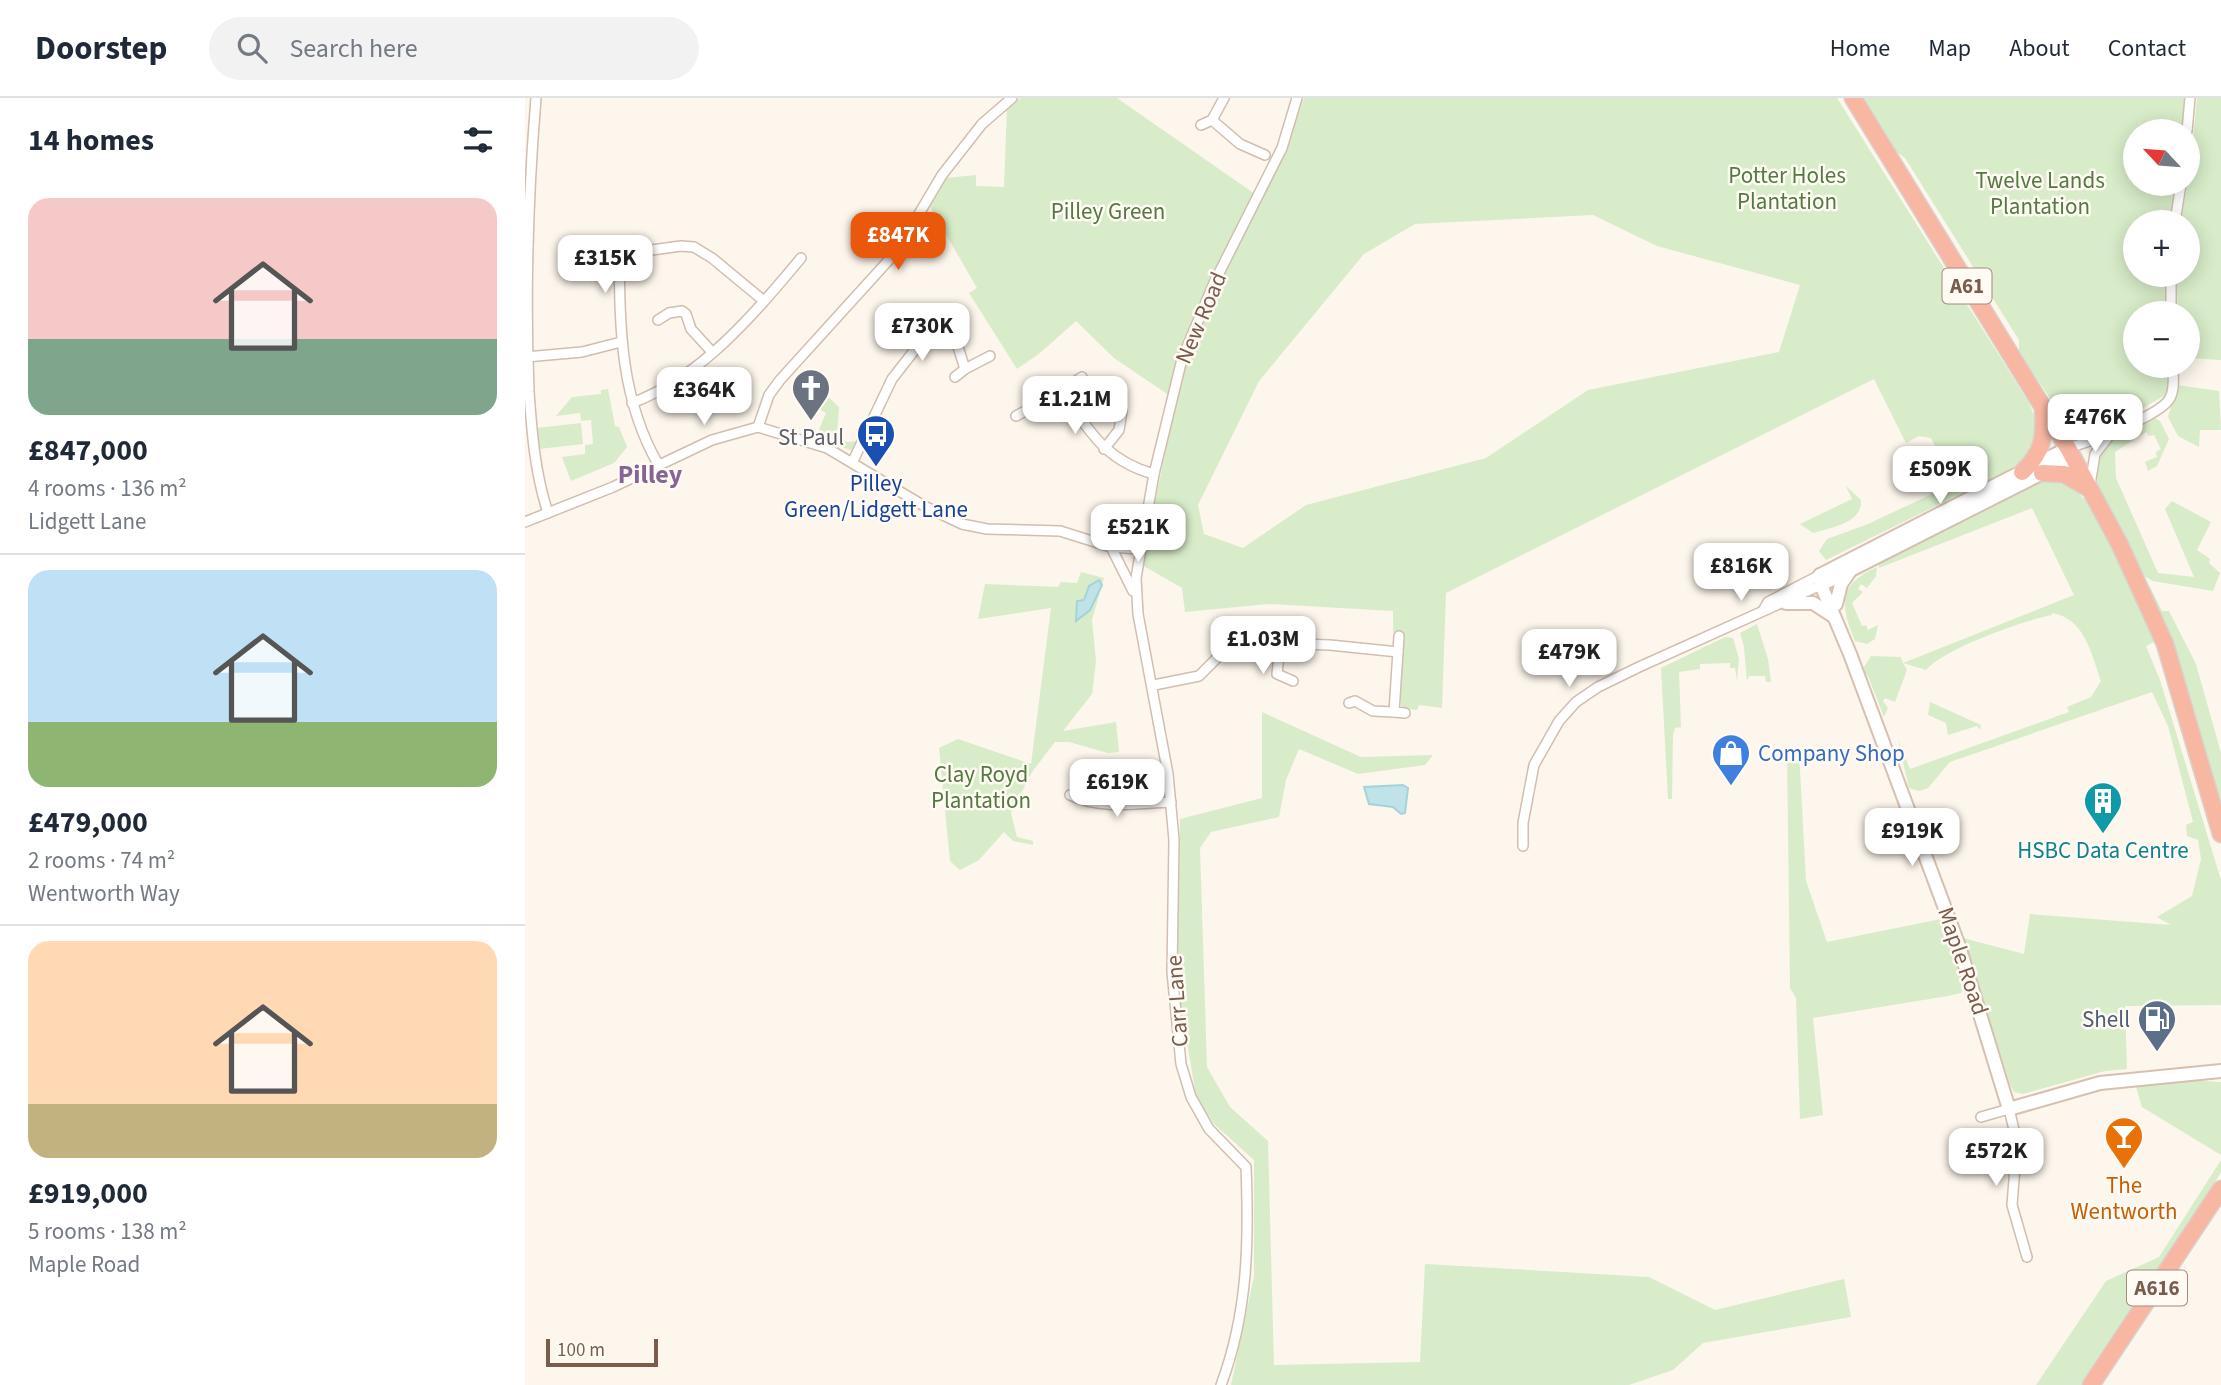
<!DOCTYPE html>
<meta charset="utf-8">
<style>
body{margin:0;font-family:"Source Sans 3",sans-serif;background:#f2f2f3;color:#1f2937;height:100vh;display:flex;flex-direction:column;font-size:26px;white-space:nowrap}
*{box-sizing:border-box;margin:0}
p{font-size:23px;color:#747a83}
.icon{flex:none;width:38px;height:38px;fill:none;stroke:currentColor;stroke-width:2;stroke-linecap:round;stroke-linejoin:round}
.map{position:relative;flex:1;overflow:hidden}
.panel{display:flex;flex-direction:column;background:#fff;width:525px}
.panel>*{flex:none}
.needle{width:46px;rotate:296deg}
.fabs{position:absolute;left:1598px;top:21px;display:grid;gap:14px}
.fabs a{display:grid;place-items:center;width:77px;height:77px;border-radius:50%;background:#fff;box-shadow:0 4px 18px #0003;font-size:35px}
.scale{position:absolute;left:21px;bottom:18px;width:112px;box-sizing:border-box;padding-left:7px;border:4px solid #7a5c4d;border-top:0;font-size:19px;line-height:24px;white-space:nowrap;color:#7a5c4d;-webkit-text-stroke:5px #fffaf3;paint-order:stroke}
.price{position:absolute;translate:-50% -60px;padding:0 16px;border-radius:14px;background:#fff;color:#222;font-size:23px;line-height:46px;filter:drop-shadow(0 2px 4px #0008)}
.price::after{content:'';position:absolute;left:50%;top:42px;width:21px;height:16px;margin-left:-10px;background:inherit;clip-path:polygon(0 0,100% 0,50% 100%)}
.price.active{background:#ea580c;color:#fff}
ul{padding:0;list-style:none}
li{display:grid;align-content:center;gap:14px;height:371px;padding:0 28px}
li+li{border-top:2px solid #e0e1e3}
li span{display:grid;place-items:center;height:217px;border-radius:21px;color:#555}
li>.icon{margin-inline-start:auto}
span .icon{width:126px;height:126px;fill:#fffc;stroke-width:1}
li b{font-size:30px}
h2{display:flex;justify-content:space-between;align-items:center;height:84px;padding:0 28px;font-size:30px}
header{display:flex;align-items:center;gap:42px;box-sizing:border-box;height:98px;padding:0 35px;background:#fff;border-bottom:2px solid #e0e1e3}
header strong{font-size:33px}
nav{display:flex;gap:38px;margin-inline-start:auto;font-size:24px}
.search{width:490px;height:63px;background:#f2f2f3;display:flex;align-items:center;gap:18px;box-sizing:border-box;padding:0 24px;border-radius:38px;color:#747a83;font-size:26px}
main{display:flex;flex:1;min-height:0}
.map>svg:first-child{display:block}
</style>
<header>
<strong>Doorstep</strong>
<div class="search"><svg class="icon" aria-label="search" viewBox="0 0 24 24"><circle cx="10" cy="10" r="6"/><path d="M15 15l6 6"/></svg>Search here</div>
<nav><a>Home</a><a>Map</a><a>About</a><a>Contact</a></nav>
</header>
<main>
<section class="panel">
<h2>14 homes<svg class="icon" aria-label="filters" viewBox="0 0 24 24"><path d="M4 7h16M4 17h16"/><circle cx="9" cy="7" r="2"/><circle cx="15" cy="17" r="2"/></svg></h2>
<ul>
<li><span style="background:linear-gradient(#f6c9c9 65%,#7fa58c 0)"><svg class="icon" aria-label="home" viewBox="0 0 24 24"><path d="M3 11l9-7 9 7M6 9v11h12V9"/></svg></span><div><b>£847,000</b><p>4 rooms · 136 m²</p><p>Lidgett Lane</p></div></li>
<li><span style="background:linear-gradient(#bfe0f5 70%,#8fb573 0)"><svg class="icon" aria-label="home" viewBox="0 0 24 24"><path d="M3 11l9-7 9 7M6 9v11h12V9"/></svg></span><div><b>£479,000</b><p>2 rooms · 74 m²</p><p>Wentworth Way</p></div></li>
<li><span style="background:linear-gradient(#ffd9b3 75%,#c2b280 0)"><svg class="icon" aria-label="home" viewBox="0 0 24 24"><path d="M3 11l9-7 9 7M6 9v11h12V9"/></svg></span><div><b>£919,000</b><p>5 rooms · 138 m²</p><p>Maple Road</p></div></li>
</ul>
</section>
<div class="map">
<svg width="1696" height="1287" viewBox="0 0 1696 1287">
<rect width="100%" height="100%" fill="#fdf6ec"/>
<g fill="#d8ecc9" fill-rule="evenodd">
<path d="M496 0H592L727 94 737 98 761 51 779 0H1312L1504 305C1521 344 1511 356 1476 376L1301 462 1294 453 1302 441 1343 426 1424 388 1427 382 1406 340 1394 338 1381 345 1349 281 921 495 917 610 894 607 892 612 877 610 875 601 879 536 868 534V513L743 506 660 514 657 490 617 467 651 302 589 260 551 223 515 255 492 271 444 195 452 190 404 107 420 80 451 77V88L479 89 482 9ZM1068 117 1132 148 1275 187 1254 254 1063 292 961 360 781 407 718 450 679 436 673 407 734 283 839 156 890 126Z"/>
<path d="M1336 0H1661L1658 33H1610V86H1651L1645 124H1610V177H1641L1642 215H1610V268H1643L1642 296 1603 319 1554 342 1494 255V242L1380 60 1370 53Z"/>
<path d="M1672 0H1696V262L1663 260 1662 215H1653L1651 177H1662V124H1656L1666 61Z"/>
<path d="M1652 287 1694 293 1696 332H1675L1674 349 1653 338 1643 319Z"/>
<path d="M83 291 90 328 94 329 102 349 89 365 46 383 37 359 60 356V347L68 346 66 322 56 323 55 315 31 318 47 299 76 296V292Z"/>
<path d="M301 297 314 309 312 339 323 344 333 343 328 353 291 339 301 315 292 310Z"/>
<path d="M1626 318 1635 323 1644 341 1632 368 1623 373 1620 364 1632 359 1631 354 1636 351 1629 337 1624 338 1621 334 1590 354 1591 380 1633 475 1669 479 1640 411 1647 403 1686 424 1672 452 1685 461 1684 465 1695 475 1688 493 1628 483 1617 477 1573 388 1571 373 1572 362 1585 341Z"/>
<path d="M56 325 58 346 14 351 12 330Z"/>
<path d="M1517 375 1548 389 1559 401 1562 400 1631 543 1621 548 1635 582 1696 782V907L1600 908 1602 971 1580 973 1498 996 1489 994 1485 986 1438 840 1499 856 1505 816 1646 827 1632 819 1667 798 1676 761 1673 742 1662 738 1661 727 1668 724 1643 628 1627 594 1425 664 1403 690 1394 693 1384 690 1373 642 1385 671 1544 614 1542 609 1566 599 1576 583C1566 554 1559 520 1527 515V517C1499 522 1418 551 1401 572L1378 565 1382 572 1370 604 1360 600 1358 603 1363 610 1359 619 1343 578 1337 572 1346 558 1376 559 1378 565 1549 497 1507 410 1354 470V463Z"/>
<path d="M1321 388 1336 402C1338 425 1305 430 1288 435L1275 426 1327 401Z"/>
<path d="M1352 469 1351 478 1342 490 1336 486 1333 491 1338 494 1327 505 1337 528 1341 527 1343 532 1353 527 1350 541 1342 546 1330 543C1316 506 1311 488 1352 469Z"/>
<path d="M556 474 579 480 567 522 571 563 567 596 538 633 591 624 594 654 583 655 544 644H530L507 674 486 715 492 739 508 743V747L488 743 479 734 454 762 435 772 425 763 414 650 433 641 506 666 526 510 453 521 460 486 533 489 536 484 552 485Z"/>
<path d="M1625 489 1637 513H1644L1671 566 1696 655V713L1653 566 1623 490Z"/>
<path d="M1232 526 1243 561 1246 584H1241L1240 578H1224L1222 583 1219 549 1215 535Z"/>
<path d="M1200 539 1208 540 1214 561 1212 583 1210 570H1205V565L1175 566V571L1154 574 1156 629 1150 630 1148 637 1147 701H1143L1136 570Z"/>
<path d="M1405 604 1456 627 1455 632 1452 628 1423 637 1421 625 1403 617Z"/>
<path d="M737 614 836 659 908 657 900 667 833 676 774 651 761 682 754 719 686 734 675 750 682 969 705 1009 743 1043 749 1267 895 1264 900 1166 1124 1179 1190 1212 1319 1181 1326 1219 1178 1245 1148 1272 1104 1287H706L729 1178V1062L689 1026 671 998 652 884 655 721 737 700Z"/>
<path d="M1274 653 1281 783 1302 844 1416 821 1440 886 1436 895 1423 898 1288 920 1298 1017 1275 1021 1271 900 1265 890 1262 654Z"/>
<path d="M1660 982 1696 984V1057L1617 1009 1611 989Z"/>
<path d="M1696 1062V1074L1665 1125 1558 1287H1511L1581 1183 1634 1159Z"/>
</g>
<g fill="#bfe3e8" stroke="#a5d3da" stroke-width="2">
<path d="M574 482 577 487 565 512 551 523 552 503 559 502 564 488Z"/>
<path d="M878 687 883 690 880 715 876 716 868 709 844 706 839 689Z"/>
</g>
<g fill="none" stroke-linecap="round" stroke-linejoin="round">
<defs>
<g id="street">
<path d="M11 0C3 98 0 196 4 294 7 336 10 375 23 415"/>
<path d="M687 22 715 46 740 57"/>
<path d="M676 27 687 22 699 0"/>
<path d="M1662 33 1665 0"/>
<path d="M1650 124 1656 86"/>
<path d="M50 147 127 152 156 148 169 149 187 160 239 203"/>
<path d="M94 150C95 226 94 298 133 366"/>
<path d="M1646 177V215"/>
<path d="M133 222 144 215 157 213 161 216 166 231 187 254"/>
<path d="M1 259 57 254 96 244"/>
<path d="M430 279 440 271"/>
<path d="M557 279 536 293C564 332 580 363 629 376"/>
<path d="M107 305C177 279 230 215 276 160"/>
<path d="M491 318 536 293"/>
<path d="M233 329 244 297 255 282 372 153 417 77 457 26 487 0"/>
<path d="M1543 350C1563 344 1636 318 1645 300 1650 291 1648 278 1648 268"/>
<path d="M579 351 594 332 597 313"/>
<path d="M328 363 367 281 414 221 428 233 440 271 465 258"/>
<path d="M1565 387 1570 356 1587 334"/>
<path d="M0 424 88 389 187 342 233 329 302 350 399 408 437 426 462 431 535 433 586 449 613 451"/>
<path d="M586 449 608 493"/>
<path d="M1239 511 1243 504 1295 477"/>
<path d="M874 538 869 614 880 615"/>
<path d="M755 547 752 576 768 583"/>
<path d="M629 587 674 578 700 552 716 544 805 547 873 554"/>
<path d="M824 605 830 603 848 613 869 614"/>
<path d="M545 697C577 712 612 705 646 704"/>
<path d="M998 748V725L1009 667 1034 623 1051 604 1073 589 1114 569 1296 487"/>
<path d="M1456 1019 1484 1011 1492 1044 1487 1107 1502 1159"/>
<path d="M696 1287C723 1215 724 1144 721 1069L684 1031 666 999 656 966 647 874 649 742 643 676 613 516 611 480 629 376 657 261 689 185 757 50 772 0"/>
</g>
<g id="secondary">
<path d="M1295 477 1296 487 1325 556 1434 848 1484 1011 1575 985 1696 973"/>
<path d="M1295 477 1543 350"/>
<path d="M1296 487 1549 359"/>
<path d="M1261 505H1288L1308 518"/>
<path d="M1311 506 1316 486 1325 473"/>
</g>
<g id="highway">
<path d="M1328 0 1543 350 1595 447 1640 546 1696 736"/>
<path d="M1497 374C1518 355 1520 339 1518 311"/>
<path d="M1517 375 1539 376 1563 390"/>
<path d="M1566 1287 1696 1091"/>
</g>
</defs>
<use href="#street" stroke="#d1beb0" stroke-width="12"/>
<use href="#secondary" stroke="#d6c0b0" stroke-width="16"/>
<use href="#highway" stroke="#dad1cd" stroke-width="19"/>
<use href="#street" stroke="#fff" stroke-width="9"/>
<use href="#secondary" stroke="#fff" stroke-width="12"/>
<use href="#highway" stroke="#f7b7a3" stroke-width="16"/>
</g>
<defs>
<symbol id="church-pin" viewBox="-11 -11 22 30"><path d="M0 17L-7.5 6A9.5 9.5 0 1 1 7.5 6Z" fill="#6b7280" stroke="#fffaf3"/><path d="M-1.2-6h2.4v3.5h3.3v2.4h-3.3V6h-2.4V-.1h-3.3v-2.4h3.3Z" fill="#fff"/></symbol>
<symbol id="bus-pin" viewBox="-11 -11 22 30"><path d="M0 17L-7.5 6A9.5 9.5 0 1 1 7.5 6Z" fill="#1a4fb4" stroke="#fffaf3"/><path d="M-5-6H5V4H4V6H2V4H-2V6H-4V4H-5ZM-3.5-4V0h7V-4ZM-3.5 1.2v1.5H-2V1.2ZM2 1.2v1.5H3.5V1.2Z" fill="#fff"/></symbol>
<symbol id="shop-pin" viewBox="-11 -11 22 30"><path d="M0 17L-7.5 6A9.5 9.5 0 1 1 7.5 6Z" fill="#3f7fe0" stroke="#fffaf3"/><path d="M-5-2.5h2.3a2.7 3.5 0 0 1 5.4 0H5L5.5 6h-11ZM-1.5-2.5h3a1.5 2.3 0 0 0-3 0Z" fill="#fff"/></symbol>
<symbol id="building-pin" viewBox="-11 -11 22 30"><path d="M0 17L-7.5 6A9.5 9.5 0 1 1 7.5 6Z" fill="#0f9aa8" stroke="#fffaf3"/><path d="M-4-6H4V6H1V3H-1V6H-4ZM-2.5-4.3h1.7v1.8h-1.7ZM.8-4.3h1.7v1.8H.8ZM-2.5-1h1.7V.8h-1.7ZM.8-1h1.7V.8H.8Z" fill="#fff"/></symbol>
<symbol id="fuel-pin" viewBox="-11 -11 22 30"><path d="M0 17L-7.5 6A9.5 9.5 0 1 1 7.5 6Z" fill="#5c6f8a" stroke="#fffaf3"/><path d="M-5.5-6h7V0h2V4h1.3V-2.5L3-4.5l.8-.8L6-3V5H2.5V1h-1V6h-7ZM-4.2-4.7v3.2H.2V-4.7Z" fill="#fff"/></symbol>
<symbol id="bar-pin" viewBox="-11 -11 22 30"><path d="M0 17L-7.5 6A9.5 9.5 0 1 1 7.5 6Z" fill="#e8710a" stroke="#fffaf3"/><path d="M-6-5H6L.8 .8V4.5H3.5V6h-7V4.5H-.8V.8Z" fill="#fff"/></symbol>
</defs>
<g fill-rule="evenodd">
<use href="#church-pin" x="264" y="268" width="44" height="60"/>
<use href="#bus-pin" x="329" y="314" width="44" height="60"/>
<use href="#shop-pin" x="1184" y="633" width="44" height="60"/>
<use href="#building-pin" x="1556" y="681" width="44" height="60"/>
<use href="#fuel-pin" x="1610" y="899" width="44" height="60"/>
<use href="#bar-pin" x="1577" y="1016" width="44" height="60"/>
</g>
<g text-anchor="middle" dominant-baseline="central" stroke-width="5" stroke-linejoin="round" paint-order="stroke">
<g fill="#fffaf3" stroke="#a28b7f" stroke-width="2">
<rect x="1417.5" y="170.5" width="49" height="35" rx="5"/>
<rect x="1602" y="1172.5" width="60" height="35" rx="5"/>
</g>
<g font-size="21" font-weight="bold" fill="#7a5c4d">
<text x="1442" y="188">A61</text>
<text x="1632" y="1190">A616</text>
</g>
<g font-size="23" fill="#537a41" stroke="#fffaf3">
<text x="1262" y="77">Potter Holes<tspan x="1262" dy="26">Plantation</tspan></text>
<text x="1515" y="82">Twelve Lands<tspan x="1515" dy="26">Plantation</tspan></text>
<text x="583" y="113">Pilley Green</text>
<text x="456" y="676">Clay Royd<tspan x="456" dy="26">Plantation</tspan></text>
</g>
<g font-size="23" fill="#7a5c4d" stroke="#fffaf3">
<text transform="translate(676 220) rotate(-67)">New Road</text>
<text transform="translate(1438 863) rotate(71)">Maple Road</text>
<text transform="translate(652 903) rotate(-94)">Carr Lane</text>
</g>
<g font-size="23" fill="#5b616d" stroke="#fffaf3">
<text x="286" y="339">St Paul</text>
</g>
<g font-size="23" fill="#164399" stroke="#fffaf3">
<text x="351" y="385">Pilley<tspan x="351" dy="26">Green/Lidgett Lane</tspan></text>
</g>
<g font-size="23" fill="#366cbe" stroke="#fffaf3" text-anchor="start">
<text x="1233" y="655">Company Shop</text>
</g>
<g font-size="23" fill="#0d838f" stroke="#fffaf3">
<text x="1578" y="752">HSBC Data Centre</text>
</g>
<g font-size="23" fill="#4e5e75" stroke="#fffaf3" text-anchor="end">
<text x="1605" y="921">Shell</text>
</g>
<g font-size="23" fill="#c56008" stroke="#fffaf3">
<text x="1599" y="1087">The<tspan x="1599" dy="26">Wentworth</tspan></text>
</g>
<g font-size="26" font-weight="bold" fill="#846695" stroke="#fffaf3">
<text x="125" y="376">Pilley</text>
</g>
</g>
</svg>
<div class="fabs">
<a><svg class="needle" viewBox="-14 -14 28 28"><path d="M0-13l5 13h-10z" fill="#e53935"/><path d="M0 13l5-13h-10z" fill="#747a83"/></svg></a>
<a>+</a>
<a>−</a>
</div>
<div class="scale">100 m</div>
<b class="price active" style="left:373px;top:174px">£847K</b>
<b class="price" style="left:80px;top:197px">£315K</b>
<b class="price" style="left:397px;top:265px">£730K</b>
<b class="price" style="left:179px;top:329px">£364K</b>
<b class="price" style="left:550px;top:338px">£1.21M</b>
<b class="price" style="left:1570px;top:356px">£476K</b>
<b class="price" style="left:1415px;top:408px">£509K</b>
<b class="price" style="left:613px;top:466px">£521K</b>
<b class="price" style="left:1216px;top:505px">£816K</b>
<b class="price" style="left:738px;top:578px">£1.03M</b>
<b class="price" style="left:1044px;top:591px">£479K</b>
<b class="price" style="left:592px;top:721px">£619K</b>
<b class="price" style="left:1387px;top:770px">£919K</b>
<b class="price" style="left:1471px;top:1090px">£572K</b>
</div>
</main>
